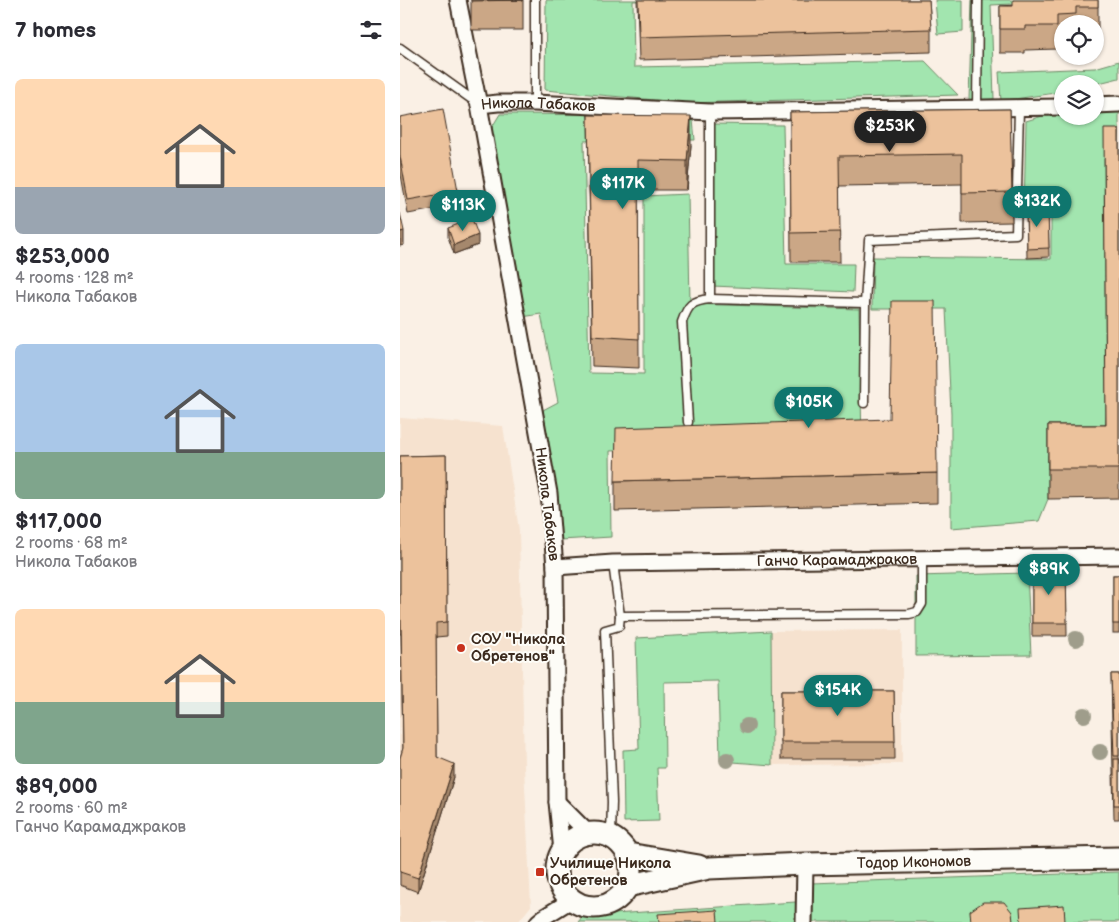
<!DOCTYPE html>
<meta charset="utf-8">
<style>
body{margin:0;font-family:"Balsamiq Sans",sans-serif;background:#f2f2f3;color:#2b2b33;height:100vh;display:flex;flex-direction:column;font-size:19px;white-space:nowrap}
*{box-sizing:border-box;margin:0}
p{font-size:16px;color:#7c7c81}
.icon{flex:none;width:28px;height:28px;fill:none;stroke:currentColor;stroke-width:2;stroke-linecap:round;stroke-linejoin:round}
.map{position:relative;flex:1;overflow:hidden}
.sheet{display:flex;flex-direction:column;background:#fff;width:400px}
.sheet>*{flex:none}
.fabs{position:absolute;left:654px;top:15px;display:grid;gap:10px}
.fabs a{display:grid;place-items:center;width:50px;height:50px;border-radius:50%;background:#fff;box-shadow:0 1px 4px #0004;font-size:25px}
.price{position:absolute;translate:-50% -42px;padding:0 11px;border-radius:18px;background:#0f766e;color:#fff;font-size:16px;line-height:32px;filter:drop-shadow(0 1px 2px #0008)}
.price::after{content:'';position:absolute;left:50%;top:30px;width:15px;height:11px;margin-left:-8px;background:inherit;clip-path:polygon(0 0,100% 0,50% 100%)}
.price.active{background:#222;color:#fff}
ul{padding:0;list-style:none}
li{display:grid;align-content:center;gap:10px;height:265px;padding:0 15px}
li span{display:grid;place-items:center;height:155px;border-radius:8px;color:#555}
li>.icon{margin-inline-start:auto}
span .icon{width:90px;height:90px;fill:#fffc;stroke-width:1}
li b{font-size:21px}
h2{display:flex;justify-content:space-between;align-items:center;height:60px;padding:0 15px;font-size:21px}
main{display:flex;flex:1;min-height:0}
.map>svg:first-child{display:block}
</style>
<main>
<section class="sheet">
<h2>7 homes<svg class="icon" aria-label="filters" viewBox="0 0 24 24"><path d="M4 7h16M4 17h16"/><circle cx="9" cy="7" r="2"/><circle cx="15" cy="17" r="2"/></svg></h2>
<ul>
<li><span style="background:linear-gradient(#ffd9b3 70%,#9aa5b1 0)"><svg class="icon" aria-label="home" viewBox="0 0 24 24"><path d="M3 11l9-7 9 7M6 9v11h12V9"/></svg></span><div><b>$253,000</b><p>4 rooms · 128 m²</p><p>Никола Табаков</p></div></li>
<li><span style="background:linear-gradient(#a9c7e8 70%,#7fa58c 0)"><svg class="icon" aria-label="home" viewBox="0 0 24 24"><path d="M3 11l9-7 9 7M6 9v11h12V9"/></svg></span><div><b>$117,000</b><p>2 rooms · 68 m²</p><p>Никола Табаков</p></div></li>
<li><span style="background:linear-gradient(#ffd9b3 60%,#7fa58c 0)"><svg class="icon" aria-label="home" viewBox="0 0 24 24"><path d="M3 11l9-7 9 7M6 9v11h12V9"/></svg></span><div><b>$89,000</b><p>2 rooms · 60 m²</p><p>Ганчо Карамаджраков</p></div></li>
</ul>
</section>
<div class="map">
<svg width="719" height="922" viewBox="0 0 719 922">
<rect width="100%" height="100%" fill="#faf0e5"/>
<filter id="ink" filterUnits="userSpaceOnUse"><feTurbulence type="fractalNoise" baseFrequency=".02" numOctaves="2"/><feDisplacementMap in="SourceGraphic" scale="10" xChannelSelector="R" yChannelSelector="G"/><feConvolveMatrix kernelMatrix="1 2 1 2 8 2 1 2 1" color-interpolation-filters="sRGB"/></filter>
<g filter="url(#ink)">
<g fill="#f6e2cf">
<path d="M0 418 103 426 119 530 124 766 131 906 118 922H0Z"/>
<path d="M502 630V764L372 765 371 631Z"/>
</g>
<g fill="#a2e5af" stroke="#6e8866">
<path d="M146 0H258L233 1 234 67 525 61 558 95 288 103 145 90Z"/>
<path d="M535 0H563V32L538 34Z"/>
<path d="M572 0H653V2L591 5 594 99 569 100Z"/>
<path d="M719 61V78L695 84H662V92L601 101 599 72 695 68Z"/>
<path d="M719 97V155L704 159 706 454 648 455V499L639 521 551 528V413L546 309H472L473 257 651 259V212H624L626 121 662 110V116H695V102Z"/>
<path d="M100 114 239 115 293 120 295 140 184 141 189 373 244 374V196L288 194 290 304 459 309 462 441 210 451 211 537 161 540 143 410 158 402 141 314 122 317 89 132Z"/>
<path d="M312 124 383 125 386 264H454L453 292 312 286Z"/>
<path d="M627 573 631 655 516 656V576Z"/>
<path d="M371 631 372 765 320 761 318 681 264 682 265 768H257L259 821 224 822 223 750 239 749 236 638Z"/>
<path d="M719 872V922H178L183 916 411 901V883Z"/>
</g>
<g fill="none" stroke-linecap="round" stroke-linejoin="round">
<defs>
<g id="lane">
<path d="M135 0V103"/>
<path d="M0 48 77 103"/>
<path d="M577 108 578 0"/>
<path d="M310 112V299"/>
<path d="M464 403 465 303 469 240 616 234 619 108"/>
<path d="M288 422 282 322C288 305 291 301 310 299L465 303"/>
<path d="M213 563 220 616 509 614 517 612 522 604V559"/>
<path d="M211 836 212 802 205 630 219 626 220 616"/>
</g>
<g id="street">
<path d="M58 0 79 105"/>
<path d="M695 105 719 104"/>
<path id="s1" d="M155 567 213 563 719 556"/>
<path d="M157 802 188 833"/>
<path id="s2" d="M162 851 157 802 155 567 149 493 79 105 98 103H135L310 112 662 107"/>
<path d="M138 922 144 917 173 899"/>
<path d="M404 922 405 864"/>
</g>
<g id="secondary">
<circle cx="194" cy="870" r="37"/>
<path d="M228 854 299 866"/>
<path id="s3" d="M227 886 309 868 405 864 719 858"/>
</g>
</defs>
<use href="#lane" stroke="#3b2a1e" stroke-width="11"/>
<use href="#street" stroke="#3b2a1e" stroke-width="19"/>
<use href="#secondary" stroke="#3b2a1e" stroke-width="25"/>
<use href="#lane" stroke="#fdfcf7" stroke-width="8"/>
<use href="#street" stroke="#fdfcf7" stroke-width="15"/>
<use href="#secondary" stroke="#fdfcf7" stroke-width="21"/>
</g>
<g fill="#9f9d8b">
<circle cx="676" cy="639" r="8"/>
<circle cx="684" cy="715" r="8"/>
<circle cx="347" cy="726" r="8"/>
<circle cx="700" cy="752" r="8"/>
<circle cx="327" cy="760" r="8"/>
</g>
<g fill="#cba786" stroke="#3b2a1e">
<rect x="71" y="0" width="52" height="30"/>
<path d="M237 0H529L531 29V52L239 60Z"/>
<path d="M698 0V30H695V24H662V38H657V49L625 50V53H600V6Z"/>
<path d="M610 109 612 222 562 223V184L439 186 440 262H391L390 112Z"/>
<path d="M188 115 291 145 287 190H238L239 368 192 366Z"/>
<path d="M0 117 58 191V205L8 214 0 169Z"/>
<path d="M719 129V498L648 499V425H706Z"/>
<path d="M648 207 649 257 627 258 626 208Z"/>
<path d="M48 228 78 245 54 254 48 237Z"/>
<path d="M46 455 47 636 36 637 37 757 54 777 18 892 0 885V758L3 748 1 634H0V456Z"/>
<path d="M537 473V503L215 511V481Z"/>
<path d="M632 569H666L667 636H632Z"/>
<rect x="713" y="575" width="6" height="58"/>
<path d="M711 674H719V819H714Z"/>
<path d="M381 691H494L495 759H381Z"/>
</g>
<g fill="#a5886d" stroke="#3b2a1e">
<path d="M291 116V145L287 190V161Z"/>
<path d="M4 231V245L0 246V232Z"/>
<path d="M78 235V245L54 254V245Z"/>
<path d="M54 764V777L18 892V878Z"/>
</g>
<g fill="#ecc29c" stroke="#3b2a1e">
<path d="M71 0H123L71 1Z"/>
<path d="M238 0H529L531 29 239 37Z"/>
<path d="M613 0H698V7H676V14L657 15V26H625V29H600V6H613Z"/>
<path d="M43 109 58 191 8 200 0 156V117Z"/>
<path d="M610 109 612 192 562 193V154L439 156 440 232 391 233 390 112Z"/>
<path d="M188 115 291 116 287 161 238 160 239 339 192 336Z"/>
<path d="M704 129H719V469H648V425H706Z"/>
<path d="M648 207 649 248 627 249 626 208Z"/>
<path d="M0 213 4 231 0 232Z"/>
<path d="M72 219 78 235 54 245 48 228Z"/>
<path d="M492 301H535L537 473 215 481 216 428 490 419Z"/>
<path d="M46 455 47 622 36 623 37 757 54 764 18 878 0 872V758L3 748 1 620H0V456Z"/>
<path d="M632 569H666L667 623H632Z"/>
<rect x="713" y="575" width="6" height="49"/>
<path d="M711 674H719V756H714Z"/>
<path d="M381 691H494L495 742H381Z"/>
<rect x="714" y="759" width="5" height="46"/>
<path d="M583 902H604L612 912 613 922H571L570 911Z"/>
<path d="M664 905 665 922H621L620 908Z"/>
<path d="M317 910 318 922H259L258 914Z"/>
</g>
</g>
<g fill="#c8321e" stroke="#fdfcf7" stroke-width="2">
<circle cx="61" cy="648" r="5"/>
<rect x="135" y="867" width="10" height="10" rx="2.5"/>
</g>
<g text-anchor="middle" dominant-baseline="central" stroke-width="4" stroke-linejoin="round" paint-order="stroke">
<g font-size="15" fill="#3b2a1e" stroke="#fdfcf7">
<text stroke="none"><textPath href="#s2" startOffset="812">Никола Табаков</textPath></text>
<text transform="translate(147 504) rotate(83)">Никола Табаков</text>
<text stroke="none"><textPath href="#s1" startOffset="282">Ганчо Карамаджраков</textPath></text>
<text stroke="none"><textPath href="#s3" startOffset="289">Тодор Икономов</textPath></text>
</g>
<g font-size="15" font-weight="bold" fill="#3b2a1e" stroke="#fdfcf7" text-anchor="start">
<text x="71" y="639">СОУ "Никола<tspan x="71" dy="17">Обретенов"</tspan></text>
<text x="150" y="863">Училище Никола<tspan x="150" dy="17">Обретенов</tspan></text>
</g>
</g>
</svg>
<div class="fabs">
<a><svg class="icon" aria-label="locate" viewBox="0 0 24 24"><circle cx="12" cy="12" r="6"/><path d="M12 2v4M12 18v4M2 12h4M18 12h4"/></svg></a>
<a><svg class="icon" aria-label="layers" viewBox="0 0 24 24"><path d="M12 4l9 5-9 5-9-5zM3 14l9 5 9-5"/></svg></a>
</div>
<b class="price active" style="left:490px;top:153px">$253K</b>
<b class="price" style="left:223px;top:210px">$117K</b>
<b class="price" style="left:637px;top:228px">$132K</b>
<b class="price" style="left:63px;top:232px">$113K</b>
<b class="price" style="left:409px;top:429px">$105K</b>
<b class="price" style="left:649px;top:596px">$89K</b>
<b class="price" style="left:438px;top:717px">$154K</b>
</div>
</main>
